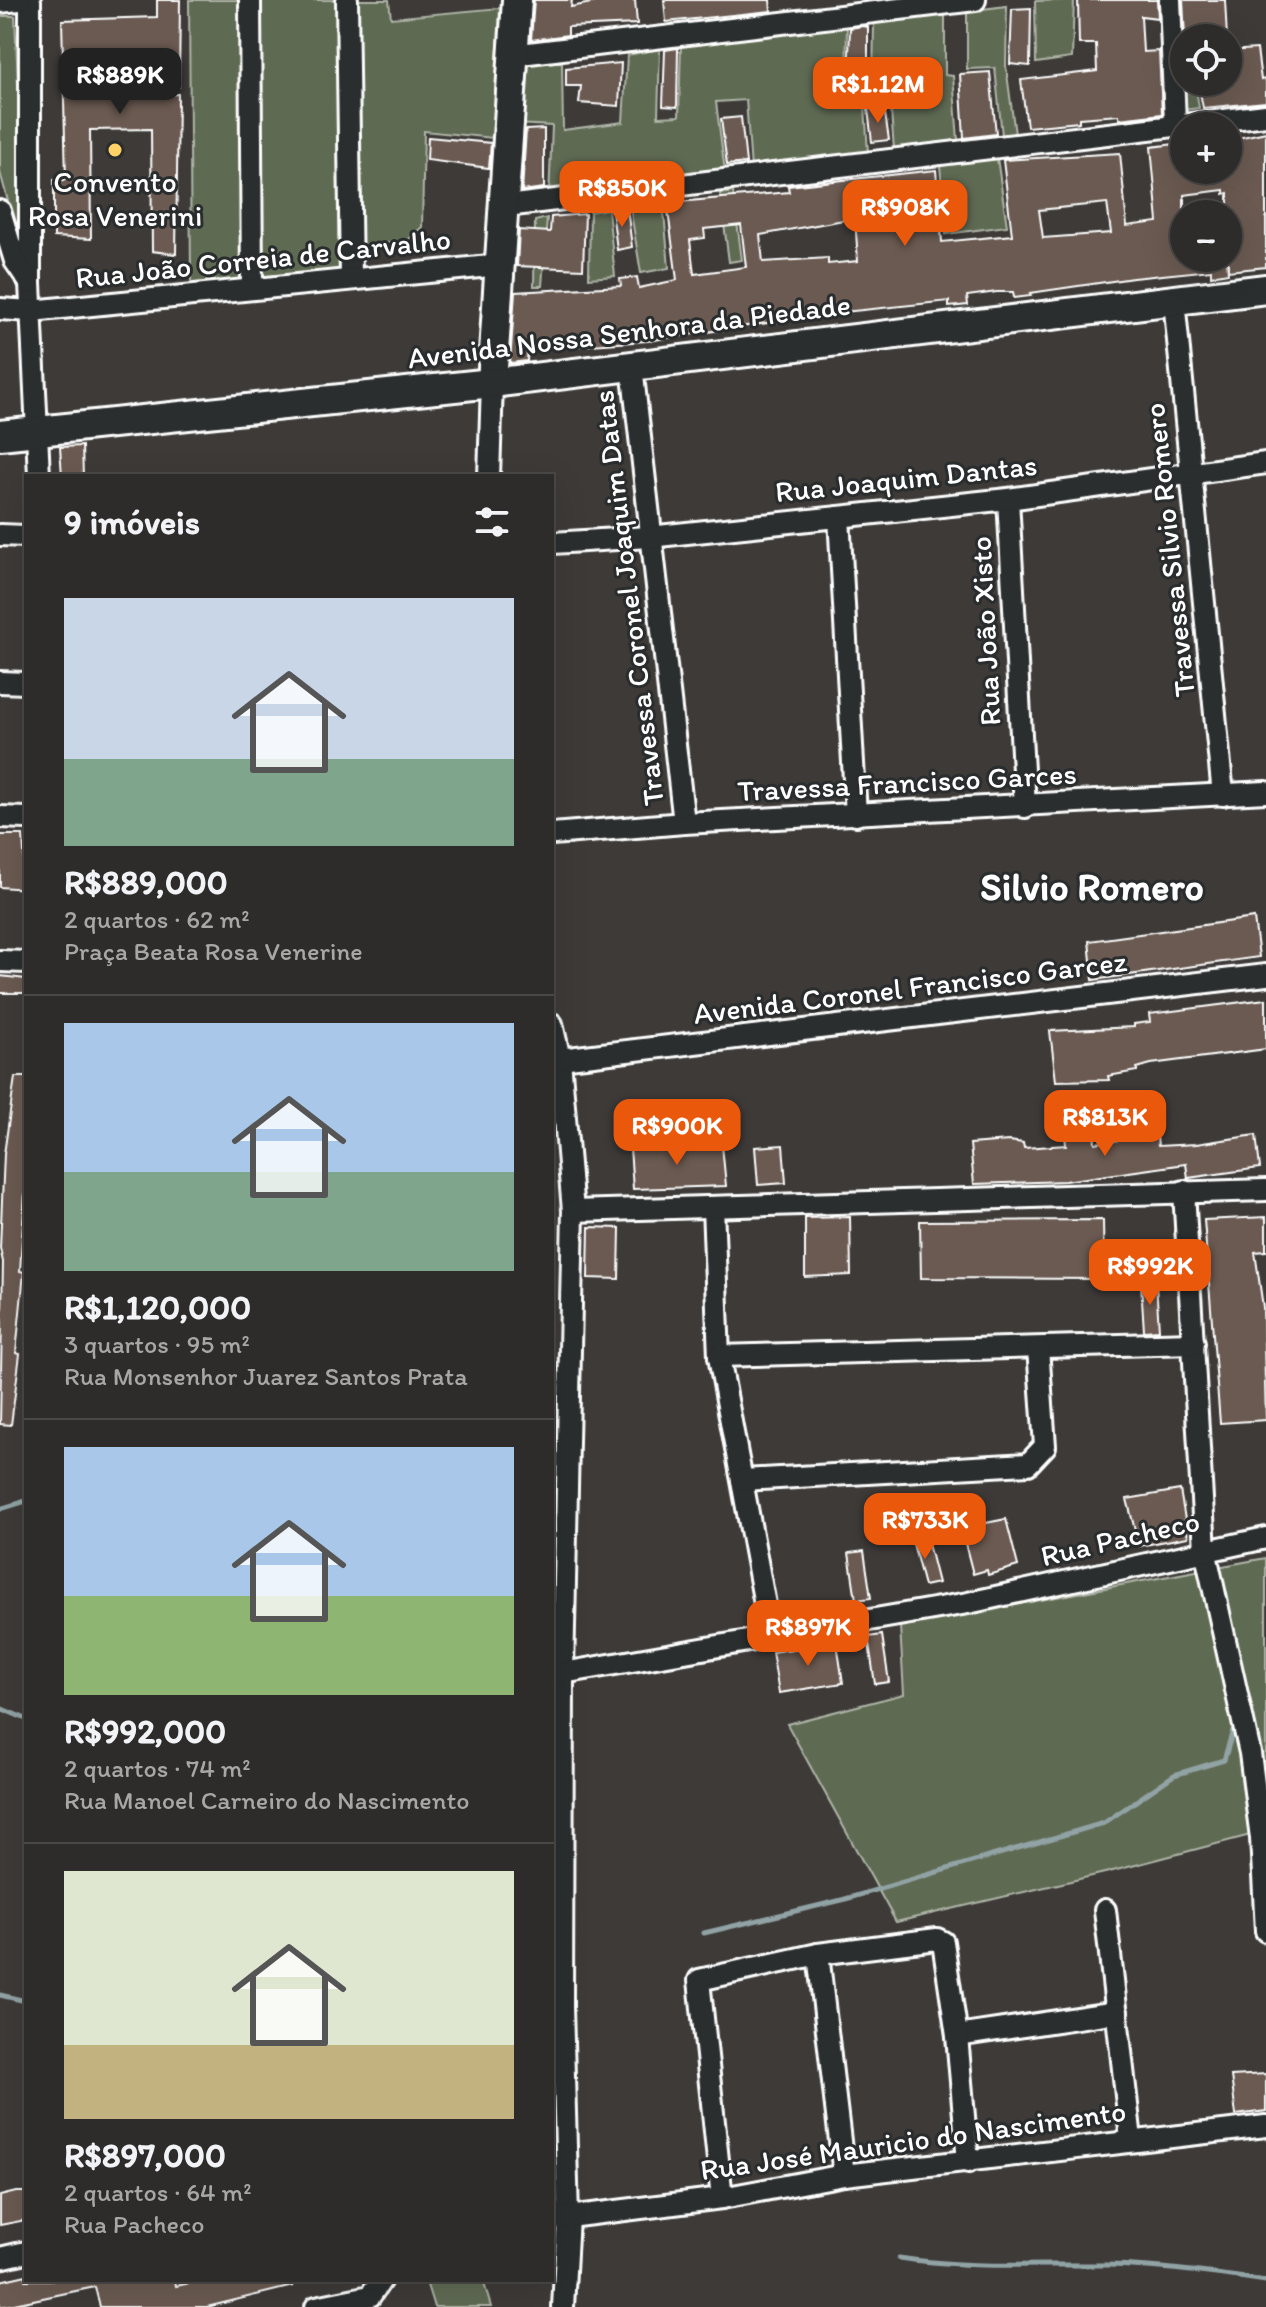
<!DOCTYPE html>
<html lang="pt">
<meta charset="utf-8">
<style>
body{margin:0;font-family:Itim,sans-serif;background:#3a3836;color:#f1f3f6;height:100vh;display:flex;flex-direction:column;font-size:30px;white-space:nowrap}
*{box-sizing:border-box;margin:0}
p{font-size:26px;color:#a7a7a8}
.icon{flex:none;width:44px;height:44px;fill:none;stroke:currentColor;stroke-width:2;stroke-linecap:round;stroke-linejoin:round}
.map{position:relative;flex:1;overflow:hidden}
.side{position:absolute;left:24px;top:474px;width:530px;height:1808px;display:flex;flex-direction:column;background:#2e2c2a;border-radius:0px;box-shadow:0 8px 32px #0002,0 0 0 2px #494847}
.side>*{flex:none}
.tools{position:absolute;left:1170px;top:24px;display:grid;gap:16px}
.tools a{display:grid;place-items:center;width:72px;height:72px;border-radius:50%;background:#2e2c2a;box-shadow:0 8px 32px #0002,0 0 0 2px #494847;font-size:40px}
.price{position:absolute;translate:-50% -68px;padding:0 18px;border-radius:16px;background:#ea580c;color:#fff;font-size:26px;line-height:52px;filter:drop-shadow(0 2px 4px #0008)}
.price::after{content:'';position:absolute;left:50%;top:48px;width:24px;height:18px;margin-left:-12px;background:inherit;clip-path:polygon(0 0,100% 0,50% 100%)}
.price.active{background:#222;color:#fff}
ul{padding:0;list-style:none}
li{display:grid;align-content:center;gap:16px;height:424px;padding:0 40px}
li+li{border-top:2px solid #494847}
li span{display:grid;place-items:center;height:248px;border-radius:0px;color:#555}
li>.icon{margin-inline-start:auto}
span .icon{width:144px;height:144px;fill:#fffc;stroke-width:1}
li b{font-size:34px}
h2{display:flex;justify-content:space-between;align-items:center;height:96px;padding:0 40px;font-size:34px}
.map>svg:first-child{display:block}
</style>
<div class="map">
<svg width="1266" height="2307" viewBox="0 0 1266 2307">
<rect width="100%" height="100%" fill="#3d3a38"/>
<filter id="ink" filterUnits="userSpaceOnUse"><feTurbulence type="fractalNoise" baseFrequency=".0125" numOctaves="2"/><feDisplacementMap in="SourceGraphic" scale="16" xChannelSelector="R" yChannelSelector="G"/><feConvolveMatrix kernelMatrix="1 2 1 2 8 2 1 2 1" color-interpolation-filters="sRGB"/></filter>
<g filter="url(#ink)">
<g fill="#5f6b52" stroke="#afb5a8" stroke-width="2">
<path d="M189 0H389L391 18 500 8 493 138 424 131 422 227 408 240 344 250 345 273 191 285Z"/>
<path d="M1074 0 1072 58 1036 63 1035 1Z"/>
<path d="M1007 6 1006 66 1015 134 1002 135 995 68 967 69V11Z"/>
<path d="M945 11V75L953 76 958 140 894 149 889 86 873 85 874 23Z"/>
<path d="M0 16H15L26 267 0 172Z"/>
<path d="M847 23 846 91H864L868 153 751 169 746 100 716 102 725 172 549 198 552 126 515 124 517 62H562L563 130 623 122 627 55 660 49 658 117 679 116 681 43Z"/>
<path d="M1184 46V82H1195L1199 108 1183 110Z"/>
<path d="M997 158 1007 226 946 234 940 165Z"/>
<path d="M733 192 742 260 729 262 720 194Z"/>
<path d="M663 201 669 268 641 273 630 207Z"/>
<path d="M608 209 615 276 589 278 590 212Z"/>
<path d="M547 218 542 286H534L535 221Z"/>
<path d="M1266 1558V1831L1109 1872 896 1922 787 1724 904 1694 900 1626Z"/>
<path d="M443 2280H483L491 2307H434L427 2285Z"/>
</g>
<g fill="none" stroke-linecap="round" stroke-linejoin="round">
<g stroke="#91a3a5" stroke-width="5">
<path d="M0 1509 26 1501"/>
<path d="M0 1708 26 1719"/>
<path d="M704 1933 842 1900 1104 1823 1174 1775 1224 1760 1234 1727"/>
<path d="M0 1995 26 2001"/>
<path d="M899 2258C969 2269 1037 2264 1107 2265 1161 2266 1213 2273 1266 2281"/>
</g>
</g>
<g fill="#6a5a51" stroke="#fff" stroke-width="2" fill-rule="evenodd">
<path d="M157 0H180L179 87H169L166 55 149 59 86 60 90 95 178 94 176 254 152 251 151 129 90 130 91 239 54 237V180H66L62 20 157 17Z"/>
<path d="M534 0H572L571 7 606 0H635L637 24 568 27V35L531 40Z"/>
<path d="M664 0H770L771 11 666 22Z"/>
<path d="M1078 0H1157L1158 18 1141 16 1143 52 1159 51 1162 114 1119 119V115L1079 118V122L1027 127 1021 80 1097 71 1096 44H1079Z"/>
<path d="M1183 0H1225L1227 38H1185Z"/>
<path d="M1031 8 1030 66 1010 64 1012 9Z"/>
<path d="M863 26 868 27V82H848L850 28Z"/>
<path d="M678 48 677 107 663 106 665 50Z"/>
<path d="M1257 49 1261 80 1266 79V102L1203 108 1198 82H1228V51Z"/>
<path d="M621 63 619 106 579 103 581 86H566V68Z"/>
<path d="M990 72 996 134 964 138 960 74Z"/>
<path d="M884 107 889 140 872 142 868 109Z"/>
<path d="M741 117 746 163 727 165 721 119Z"/>
<path d="M544 129V188L522 191 526 130Z"/>
<path d="M1266 132V267L1228 271V193L1224 194V190L1184 195V258H1227L1228 273 1211 276V270L1133 278 1030 293 1031 296 1014 298 1013 292H997L967 296 968 305 949 307V301L834 313 647 341 577 346V340L528 343 527 361 510 363 515 292 621 286 620 279 637 277 639 288 677 280 667 203 789 192 788 186 936 170 942 242 1012 235 1003 160 1120 153 1127 226 1158 222 1151 147 1184 143V170H1228V140ZM1107 203 1111 233 1043 238 1039 210ZM855 218 858 261 828 264V258L763 262 760 235ZM741 225 746 267 694 274 690 240 705 238 704 229Z"/>
<path d="M428 137 491 143 489 168 427 160Z"/>
<path d="M627 208 632 247 617 250 612 210Z"/>
<path d="M585 214 583 269 517 266 519 230 550 232 551 217Z"/>
<path d="M82 446 83 476H62L60 447Z"/>
<path d="M0 835H23L26 889 0 887Z"/>
<path d="M1254 918 1259 957 1093 980 1089 941Z"/>
<path d="M0 976 26 979V993H0Z"/>
<path d="M1266 999V1049L1151 1064 1137 1068V1071L1108 1076 1109 1080 1056 1081 1050 1031 1134 1027V1024L1150 1022 1149 1014Z"/>
<path d="M15 1077H26V1176L20 1271 24 1272 16 1353 20 1354 11 1425 0 1424 3 1262 0 1248 4 1154Z"/>
<path d="M1093 1119 1095 1143 1157 1136 1158 1146 1196 1144 1256 1135 1260 1168 1188 1178 1186 1164 1065 1181 974 1184 970 1144 1009 1141 1023 1143 1024 1148 1066 1145 1064 1122Z"/>
<path d="M689 1144V1148L722 1145 726 1186 633 1189 630 1148Z"/>
<path d="M783 1145 786 1183 758 1185 755 1147Z"/>
<path d="M850 1217 851 1275 805 1277V1218Z"/>
<path d="M1266 1217V1251L1255 1252 1263 1307 1266 1420 1220 1423 1204 1220Z"/>
<path d="M1103 1220 1104 1279 921 1278 920 1221Z"/>
<path d="M589 1227 620 1228 619 1279 588 1278Z"/>
<path d="M1156 1283 1159 1330 1144 1331 1141 1284Z"/>
<path d="M1180 1490 1188 1537 1139 1546 1127 1499Z"/>
<path d="M1006 1519 1018 1566 988 1575 987 1570 973 1574 961 1528Z"/>
<path d="M926 1536 938 1583 924 1586 912 1540Z"/>
<path d="M864 1551 871 1598 856 1600 849 1553Z"/>
<path d="M882 1635 889 1682 875 1684 868 1637Z"/>
<path d="M837 1643 843 1683 779 1693 772 1652Z"/>
<path d="M1266 2074V2111L1236 2115 1231 2076Z"/>
<path d="M16 2192H26V2220L0 2225V2196Z"/>
<path d="M26 2275V2280H175L176 2286 204 2280H292L293 2286 207 2307H100L95 2287 0 2307V2281Z"/>
</g>
<g fill="none" stroke-linecap="round" stroke-linejoin="round">
<defs>
<g id="street">
<path d="M30 0V283L39 476"/>
<path d="M250 0 252 288"/>
<path d="M347 0 351 279"/>
<path d="M1170 0 1175 124"/>
<path d="M0 2 19 0"/>
<path d="M512 55 975 0"/>
<path d="M506 206 1266 115"/>
<path d="M0 211 15 261 30 283"/>
<path d="M1174 300 1223 795"/>
<path d="M0 309 31 311 500 265"/>
<path d="M632 367 684 823"/>
<path d="M489 476 492 383"/>
<path d="M1008 499 1025 807"/>
<path d="M839 517 856 815"/>
<path d="M0 535 26 536"/>
<path d="M552 543 649 537 1008 499 1266 463"/>
<path d="M0 682 26 683"/>
<path d="M0 817 26 818"/>
<path d="M552 834 684 823 1266 792"/>
<path d="M0 961 26 962"/>
<path d="M552 1024 560 1059 573 1211 563 1673 562 2007 568 2217 563 2307"/>
<path d="M560 1059 1266 975"/>
<path d="M1184 1191 1205 1550 1250 1753 1261 1838 1266 1931"/>
<path d="M713 1207 719 1357 771 1637"/>
<path d="M573 1211 1266 1190"/>
<path d="M719 1356 1194 1343"/>
<path d="M743 1480 1028 1464 1045 1446 1038 1348"/>
<path d="M563 1673 968 1603 1266 1538"/>
<path d="M1105 1910 1131 2140"/>
<path d="M818 1954 844 2175"/>
<path d="M957 2036 1117 2012"/>
<path d="M722 2198 699 1980 818 1954 937 1939 943 1942 957 2036 968 2162"/>
<path d="M552 2219 722 2198 844 2175 1266 2126"/>
<path d="M0 2258 26 2252"/>
<path d="M316 2307 370 2296 381 2280"/>
</g>
<g id="secondary">
<path d="M492 383 517 0"/>
<path d="M0 435 492 383 1266 289"/>
</g>
</defs>
<use href="#street" stroke="#fff" stroke-width="26"/>
<use href="#secondary" stroke="#fff" stroke-width="34"/>
<use href="#street" stroke="#2a2d2e" stroke-width="20"/>
<use href="#secondary" stroke="#2a2d2e" stroke-width="28"/>
</g>
</g>
<circle fill="#ffd166" stroke="#2a2d2e" stroke-width="3" cx="115" cy="150" r="8"/>
<g text-anchor="middle" dominant-baseline="central" stroke-width="6" stroke-linejoin="round" paint-order="stroke">
<g font-size="30" fill="#fff" stroke="#2a2d2e">
<text x="115" y="181">Convento<tspan x="115" dy="34">Rosa Venerini</tspan></text>
</g>
<g font-size="30" fill="#fff" stroke="#2a2d2e">
<text transform="translate(263 258) rotate(-6)">Rua João Correia de Carvalho</text>
<text transform="translate(629 331) rotate(-7)">Avenida Nossa Senhora da Piedade</text>
<text transform="translate(906 478) rotate(-6)">Rua Joaquim Dantas</text>
<text transform="translate(1169 550) rotate(-96)">Travessa Silvio Romero</text>
<text transform="translate(628 598) rotate(-97)">Travessa Coronel Joaquim Datas</text>
<text transform="translate(985 631) rotate(-93)">Rua João Xisto</text>
<text transform="translate(907 782) rotate(-3)">Travessa Francisco Garces</text>
<text transform="translate(910 987) rotate(-7)">Avenida Coronel Francisco Garcez</text>
<text transform="translate(1120 1538) rotate(-13)">Rua Pacheco</text>
<text transform="translate(913 2140) rotate(-8)">Rua José Mauricio do Nascimento</text>
</g>
<g font-size="38" font-weight="bold" fill="#fff" stroke="#2a2d2e">
<text x="1092" y="887">Silvio Romero</text>
</g>
</g>
</svg>
<div class="tools">
<a><svg class="icon" aria-label="locate" viewBox="0 0 24 24"><circle cx="12" cy="12" r="6"/><path d="M12 2v4M12 18v4M2 12h4M18 12h4"/></svg></a>
<a>+</a>
<a>−</a>
</div>
<b class="price active" style="left:120px;top:116px">R$889K</b>
<b class="price" style="left:878px;top:125px">R$1.12M</b>
<b class="price" style="left:622px;top:229px">R$850K</b>
<b class="price" style="left:905px;top:248px">R$908K</b>
<b class="price" style="left:1105px;top:1158px">R$813K</b>
<b class="price" style="left:677px;top:1167px">R$900K</b>
<b class="price" style="left:1150px;top:1307px">R$992K</b>
<b class="price" style="left:925px;top:1561px">R$733K</b>
<b class="price" style="left:808px;top:1668px">R$897K</b>
<section class="side">
<h2>9 imóveis<svg class="icon" aria-label="filters" viewBox="0 0 24 24"><path d="M4 7h16M4 17h16"/><circle cx="9" cy="7" r="2"/><circle cx="15" cy="17" r="2"/></svg></h2>
<ul>
<li><span style="background:linear-gradient(#c9d6e8 65%,#7fa58c 0)"><svg class="icon" aria-label="home" viewBox="0 0 24 24"><path d="M3 11l9-7 9 7M6 9v11h12V9"/></svg></span><div><b>R$889,000</b><p>2 quartos · 62 m²</p><p>Praça Beata Rosa Venerine</p></div></li>
<li><span style="background:linear-gradient(#a9c7e8 60%,#7fa58c 0)"><svg class="icon" aria-label="home" viewBox="0 0 24 24"><path d="M3 11l9-7 9 7M6 9v11h12V9"/></svg></span><div><b>R$1,120,000</b><p>3 quartos · 95 m²</p><p>Rua Monsenhor Juarez Santos Prata</p></div></li>
<li><span style="background:linear-gradient(#a9c7e8 60%,#8fb573 0)"><svg class="icon" aria-label="home" viewBox="0 0 24 24"><path d="M3 11l9-7 9 7M6 9v11h12V9"/></svg></span><div><b>R$992,000</b><p>2 quartos · 74 m²</p><p>Rua Manoel Carneiro do Nascimento</p></div></li>
<li><span style="background:linear-gradient(#dfe7d0 70%,#c2b280 0)"><svg class="icon" aria-label="home" viewBox="0 0 24 24"><path d="M3 11l9-7 9 7M6 9v11h12V9"/></svg></span><div><b>R$897,000</b><p>2 quartos · 64 m²</p><p>Rua Pacheco</p></div></li>
</ul>
</section>
</div>
